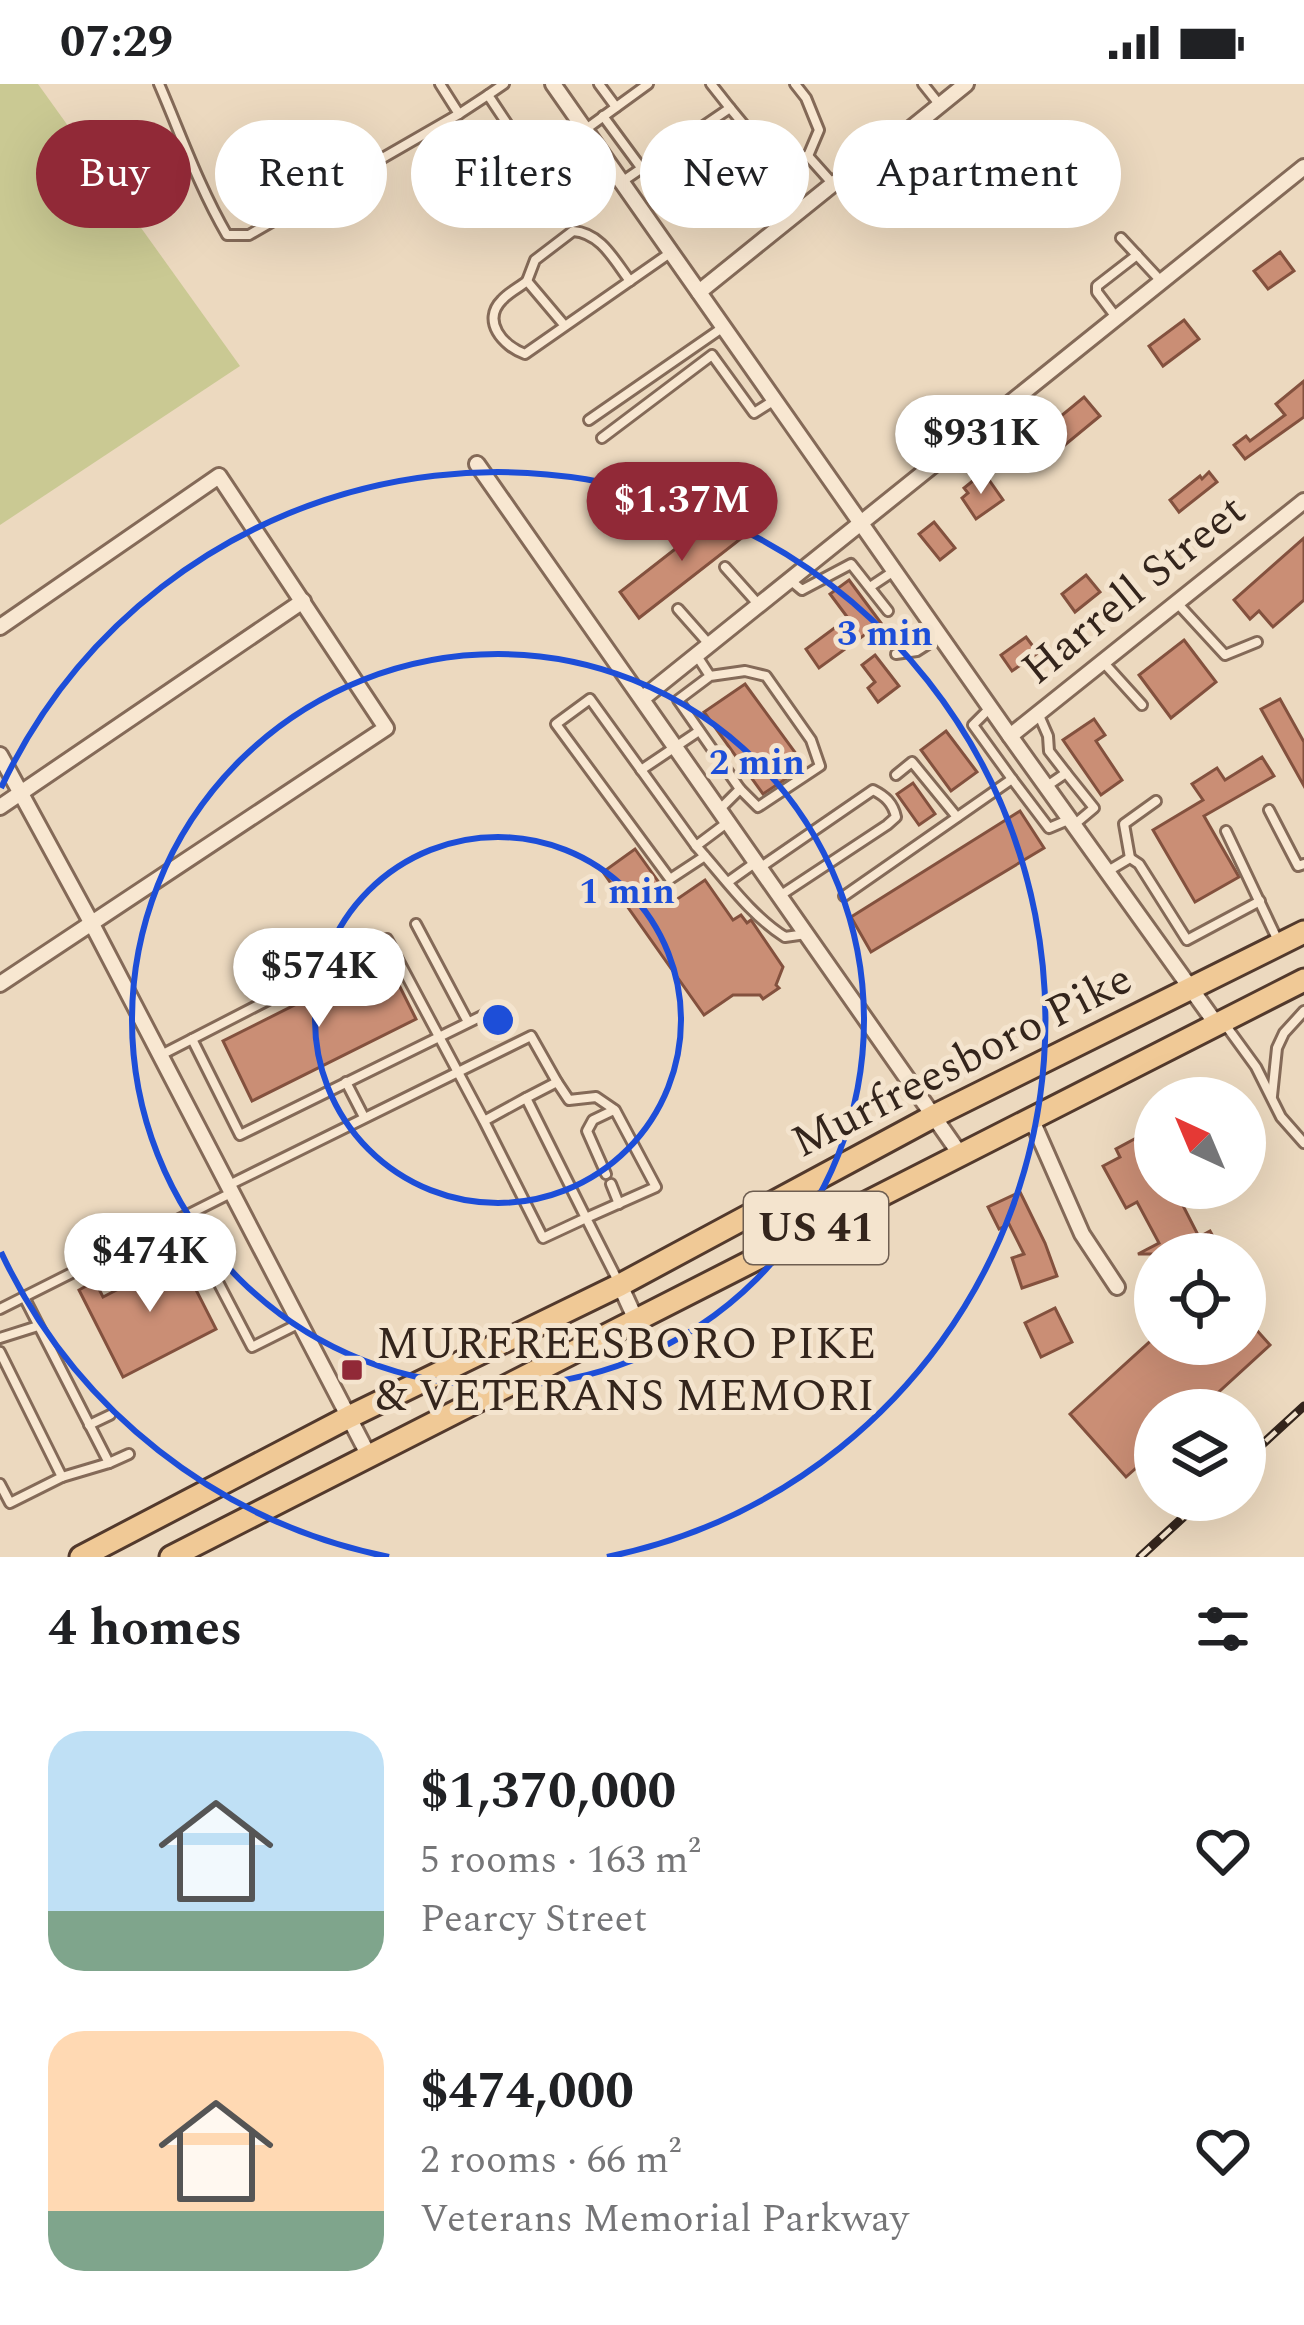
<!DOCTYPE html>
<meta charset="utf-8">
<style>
body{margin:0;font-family:Spectral,serif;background:#f6f6f6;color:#202124;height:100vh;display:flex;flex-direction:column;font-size:45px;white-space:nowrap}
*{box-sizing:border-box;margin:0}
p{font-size:39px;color:#757577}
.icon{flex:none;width:66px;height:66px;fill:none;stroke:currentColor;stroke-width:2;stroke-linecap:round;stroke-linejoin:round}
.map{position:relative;height:1473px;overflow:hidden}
.details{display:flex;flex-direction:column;background:#fff;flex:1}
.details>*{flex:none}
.hud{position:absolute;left:36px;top:36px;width:1233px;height:108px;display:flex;gap:24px}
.needle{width:78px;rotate:316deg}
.fabs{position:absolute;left:1134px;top:993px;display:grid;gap:24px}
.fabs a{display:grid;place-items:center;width:132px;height:132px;border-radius:50%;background:#fff;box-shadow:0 12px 48px #0002;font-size:60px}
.price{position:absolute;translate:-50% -102px;padding:0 27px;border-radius:42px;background:#fff;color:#222;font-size:39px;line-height:78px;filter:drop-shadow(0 3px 6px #0008)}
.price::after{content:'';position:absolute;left:50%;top:72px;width:36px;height:27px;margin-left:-18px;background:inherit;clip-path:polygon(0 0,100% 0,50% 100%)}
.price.on{background:#912937;color:#fff}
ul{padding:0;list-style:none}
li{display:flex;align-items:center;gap:36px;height:300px;padding:0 48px}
li span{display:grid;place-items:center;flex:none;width:336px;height:240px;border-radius:36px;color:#555}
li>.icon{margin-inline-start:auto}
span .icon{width:144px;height:144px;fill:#fffc;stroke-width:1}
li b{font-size:51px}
h2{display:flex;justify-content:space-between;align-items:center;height:144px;padding:0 48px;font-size:51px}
.tag{padding:0 42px;border-radius:54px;background:#fff;box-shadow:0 12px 48px #0002;font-size:42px;line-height:108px}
.tag.on{background:#912937;color:#fff}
.status{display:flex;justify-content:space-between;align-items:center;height:84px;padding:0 60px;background:#fff;direction:ltr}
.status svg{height:33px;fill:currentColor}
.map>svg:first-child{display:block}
</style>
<div class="status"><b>07:29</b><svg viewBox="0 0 49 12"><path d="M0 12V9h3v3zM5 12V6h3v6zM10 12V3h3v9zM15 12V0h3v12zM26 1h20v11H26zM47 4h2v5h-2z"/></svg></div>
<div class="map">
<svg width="1304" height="1473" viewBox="0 0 1304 1473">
<rect width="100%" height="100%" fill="#ecd9bf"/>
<path fill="#cac993" d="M0 0H38L240 282 0 441Z"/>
<g fill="#ca8e75" stroke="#83513e" stroke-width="3">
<path d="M1280 168 1294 187 1268 205 1254 187Z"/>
<path d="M1184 236 1199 255 1163 282 1149 262Z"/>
<path d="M1304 297V333L1245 375 1234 361 1246 352 1250 357 1285 331 1276 320Z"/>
<path d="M1084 313 1100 332 1054 370 1038 351Z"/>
<path d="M1209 388 1217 398 1179 428 1170 416 1200 392 1202 395Z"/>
<path d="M987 393 1003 416 976 435 962 414 968 409 964 404 974 396 977 400Z"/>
<path d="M724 427 743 453 639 534 620 508Z"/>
<path d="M934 438 955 464 940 476 919 450Z"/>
<path d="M1304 454V516L1273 543 1259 527 1250 535 1234 516Z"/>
<path d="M1086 491 1100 508 1075 528 1062 510Z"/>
<path d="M849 496 881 539 819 584 806 565 848 534 830 510Z"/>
<path d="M1026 553 1038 569 1012 587 1001 571Z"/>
<path d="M1184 556 1216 598 1171 634 1139 591Z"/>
<path d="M875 571 899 602 878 618 868 604 875 598 862 581Z"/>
<path d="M745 600 805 682 763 710 704 628Z"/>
<path d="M1280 615 1304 658V702L1261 625Z"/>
<path d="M1094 635 1105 651 1096 657 1122 696 1101 711 1063 656Z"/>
<path d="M946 647 977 688 951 707 921 666Z"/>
<path d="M1262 673 1274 692 1204 732 1239 793 1195 818 1153 746 1203 716 1192 700 1217 684 1225 696Z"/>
<path d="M913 699 935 730 919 741 897 710Z"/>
<path d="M1020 727 1044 764 871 868 851 833Z"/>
<path d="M635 765 673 818 705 796 733 836 741 831 747 839 751 836 783 883 776 901 779 904 763 915 760 911H733L704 931 603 788Z"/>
<path d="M386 875 416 935 252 1017 223 957Z"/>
<path d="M1140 1052 1146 1064 1152 1061 1155 1068V1104H1174L1199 1153 1210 1147 1223 1170H1200L1196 1162 1181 1170H1138L1159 1159 1137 1118 1126 1124 1103 1082 1120 1073 1116 1065Z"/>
<path d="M1020 1108 1045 1159 1057 1192 1022 1204 1012 1174 1024 1170 1009 1140 999 1145 988 1123Z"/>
<path d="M186 1170 197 1192 191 1196 216 1245 123 1293 79 1206 95 1197 103 1213Z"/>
<path d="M1055 1224 1072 1258 1041 1273 1025 1239Z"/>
<path d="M1245 1233 1270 1261 1199 1326H1155V1367L1126 1393 1070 1330 1155 1253V1260H1245Z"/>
</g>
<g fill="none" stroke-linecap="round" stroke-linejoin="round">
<defs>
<g id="lane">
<path d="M159 0C181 51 199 103 227 151H249L459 30"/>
<path d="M440 0 459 30 488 11"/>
<path d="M504 0 488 11 546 98 597 65"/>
<path d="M599 0 616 23"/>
<path d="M711 0 730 24"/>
<path d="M795 0 806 14 819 46 808 72"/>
<path d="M923 0 939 20"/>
<path d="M603 32 642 85"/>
<path d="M586 45 648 0"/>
<path d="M623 97 730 24 772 75 808 72 833 100"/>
<path d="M1121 154 1160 196"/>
<path d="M527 197 535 176 573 147C601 149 614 176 630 197"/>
<path d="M1116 233 1097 208V202L1137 171"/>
<path d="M565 242 527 197C520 203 509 208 502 216 481 237 503 262 525 270L670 169"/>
<path d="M589 336 722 244"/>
<path d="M602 354 712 271 754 329 773 317"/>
<path d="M725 483 758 520"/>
<path d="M790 496 802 506 851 480 888 527"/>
<path d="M870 503 894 487"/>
<path d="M1178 520 1225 571 1257 558"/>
<path d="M678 525 708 559"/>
<path d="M896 570 917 567 939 553"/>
<path d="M697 572 710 592 678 616 740 705 758 723 820 682 811 656 766 592 745 587 710 592"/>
<path d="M1104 579 1142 621"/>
<path d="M990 624 973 641 1012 695"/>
<path d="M1038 629 1048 652 1049 667 1066 689"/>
<path d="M641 686 699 647"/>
<path d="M896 691 912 678 957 733"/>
<path d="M1047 702 1066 689 1094 724 1075 740"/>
<path d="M720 725 740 705"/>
<path d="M1269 726 1298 782 1304 780"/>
<path d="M1226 747 1279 859"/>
<path d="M696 762 728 738"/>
<path d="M705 772 670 795 556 640 590 615 696 762C724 793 750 831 785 853L806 850"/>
<path d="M1130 774 1124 740 1156 717"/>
<path d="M761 783 873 706C885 712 893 719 896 733L887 741 781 811"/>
<path d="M1108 787 1130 774 1139 780 1187 856 1260 817"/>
<path d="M728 798 756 778"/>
<path d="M844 812 1012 695 1049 744 1068 736"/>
<path d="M416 840 468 938"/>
<path d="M1224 939 1256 983 1281 1033 1304 1059"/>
<path d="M192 955 240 1051 500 923"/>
<path d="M161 971 387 855 484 1037 543 1154 586 1134 526 1014 484 1037"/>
<path d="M346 998 364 1033"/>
<path d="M1272 1012 1277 964 1284 949 1304 927"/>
<path d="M526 1014 557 998 569 1016 596 1013 615 1026 656 1103 586 1134 619 1199"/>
<path d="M606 1090 587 1047 593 1036 614 1026"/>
<path d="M611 1100 619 1120"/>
<path d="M229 1101 531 952 557 998"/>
<path d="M184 1133 252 1263 298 1240"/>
<path d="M24 1213 109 1379 129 1370"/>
<path d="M0 1225 231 1109"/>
<path d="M0 1254 38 1242"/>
<path d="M0 1268 62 1393 109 1379"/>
<path d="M89 1341 110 1331"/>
<path d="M0 1400 10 1419 62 1393"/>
</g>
<g id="street">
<path d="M553 0 1010 652 1217 941"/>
<path d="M699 208 833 100 882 68 966 0"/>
<path d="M477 380 960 1070"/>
<path d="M0 543 219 392 386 644 0 900"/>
<path d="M643 614 1304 83"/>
<path d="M1010 652 1304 417"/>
<path d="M0 671 92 840 369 1372"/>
<path d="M0 723 303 517"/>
<path d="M1031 1034 1082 1150 1117 1203"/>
<path d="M620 1201 636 1236"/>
</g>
<g id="primary">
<path d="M81 1473 349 1333 620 1201 934 1032 1304 848"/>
<path d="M171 1473 1304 896"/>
</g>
</defs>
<use href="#lane" stroke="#846a58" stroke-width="14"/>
<use href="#street" stroke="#846a58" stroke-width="20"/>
<use href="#primary" stroke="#52392c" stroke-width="27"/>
<use href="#lane" stroke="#f8e7d1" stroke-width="8"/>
<use href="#street" stroke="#f8e7d1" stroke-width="14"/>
<use href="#primary" stroke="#f0c996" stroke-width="21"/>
<defs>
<g id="rail">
<path d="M1245 1376 1304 1322"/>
<path d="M1140 1473 1202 1416"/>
</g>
</defs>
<use href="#rail" stroke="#34251c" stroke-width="9"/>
<use href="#rail" stroke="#f4e4ce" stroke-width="4.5" stroke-dasharray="14" stroke-linecap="butt"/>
</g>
<g fill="none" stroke="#1d4ed8" stroke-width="6">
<circle cx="498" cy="936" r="183"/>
<circle cx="498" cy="936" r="366"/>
<path d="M389 1473A548 548 0 0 1 1 1168M1 704A548 548 0 1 1 607 1473"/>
</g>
<rect fill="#912937" stroke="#f4e4ce" stroke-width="4.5" x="340" y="1274" width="24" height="24" rx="6"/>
<g text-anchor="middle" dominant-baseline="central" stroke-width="10" stroke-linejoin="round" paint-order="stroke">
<rect fill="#f4e4ce" stroke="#6e5e51" stroke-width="3" x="744" y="1108" width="144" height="72" rx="9"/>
<g font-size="42" font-weight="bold" fill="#34251c">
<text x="816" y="1144">US 41</text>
</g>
<g font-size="45" fill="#34251c" stroke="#f4e4ce">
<text transform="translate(1134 506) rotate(-39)">Harrell Street</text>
<text transform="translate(962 977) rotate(-27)">Murfreesboro Pike</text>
</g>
<g font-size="45" fill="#34251c" stroke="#f4e4ce" text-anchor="start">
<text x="376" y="1260">MURFREESBORO PIKE<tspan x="376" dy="52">&amp; VETERANS MEMORI</tspan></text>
</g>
</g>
<circle cx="498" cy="936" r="18" fill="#1d4ed8" stroke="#f4e4ce" stroke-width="6"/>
<g font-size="36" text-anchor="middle" font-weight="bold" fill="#1d4ed8" stroke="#f4e4ce" stroke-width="10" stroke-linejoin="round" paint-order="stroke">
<text x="885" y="561">3 min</text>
<text x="757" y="690">2 min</text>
<text x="627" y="819">1 min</text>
</g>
</svg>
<div class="fabs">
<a><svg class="needle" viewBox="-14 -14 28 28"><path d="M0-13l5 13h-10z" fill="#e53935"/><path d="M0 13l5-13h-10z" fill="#757577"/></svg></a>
<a><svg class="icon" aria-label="locate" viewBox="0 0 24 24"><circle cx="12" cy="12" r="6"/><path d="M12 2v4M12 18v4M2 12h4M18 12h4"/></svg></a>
<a><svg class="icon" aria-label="layers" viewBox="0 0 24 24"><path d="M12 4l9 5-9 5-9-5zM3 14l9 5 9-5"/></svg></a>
</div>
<b class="price" style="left:981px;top:413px">$931K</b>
<b class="price on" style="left:682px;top:480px">$1.37M</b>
<b class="price" style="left:319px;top:946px">$574K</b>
<b class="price" style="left:150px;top:1231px">$474K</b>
<div class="hud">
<a class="tag on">Buy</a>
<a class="tag">Rent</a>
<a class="tag">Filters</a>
<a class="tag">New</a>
<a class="tag">Apartment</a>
</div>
</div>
<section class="details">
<h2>4 homes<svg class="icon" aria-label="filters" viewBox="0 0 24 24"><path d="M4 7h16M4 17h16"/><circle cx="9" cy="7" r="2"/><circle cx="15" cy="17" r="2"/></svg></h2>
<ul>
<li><span style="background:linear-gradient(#bfe0f5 75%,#7fa58c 0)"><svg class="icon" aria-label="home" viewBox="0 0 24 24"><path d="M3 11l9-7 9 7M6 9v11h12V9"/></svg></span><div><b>$1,370,000</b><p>5 rooms · 163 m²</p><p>Pearcy Street</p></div><svg class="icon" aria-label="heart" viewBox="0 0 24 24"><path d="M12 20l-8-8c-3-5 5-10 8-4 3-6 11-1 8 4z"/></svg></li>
<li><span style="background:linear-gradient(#ffd9b3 75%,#7fa58c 0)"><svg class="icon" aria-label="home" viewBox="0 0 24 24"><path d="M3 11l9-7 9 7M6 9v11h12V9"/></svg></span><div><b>$474,000</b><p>2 rooms · 66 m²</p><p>Veterans Memorial Parkway</p></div><svg class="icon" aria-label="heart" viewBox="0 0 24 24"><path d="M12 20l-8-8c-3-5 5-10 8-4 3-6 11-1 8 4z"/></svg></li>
</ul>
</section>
